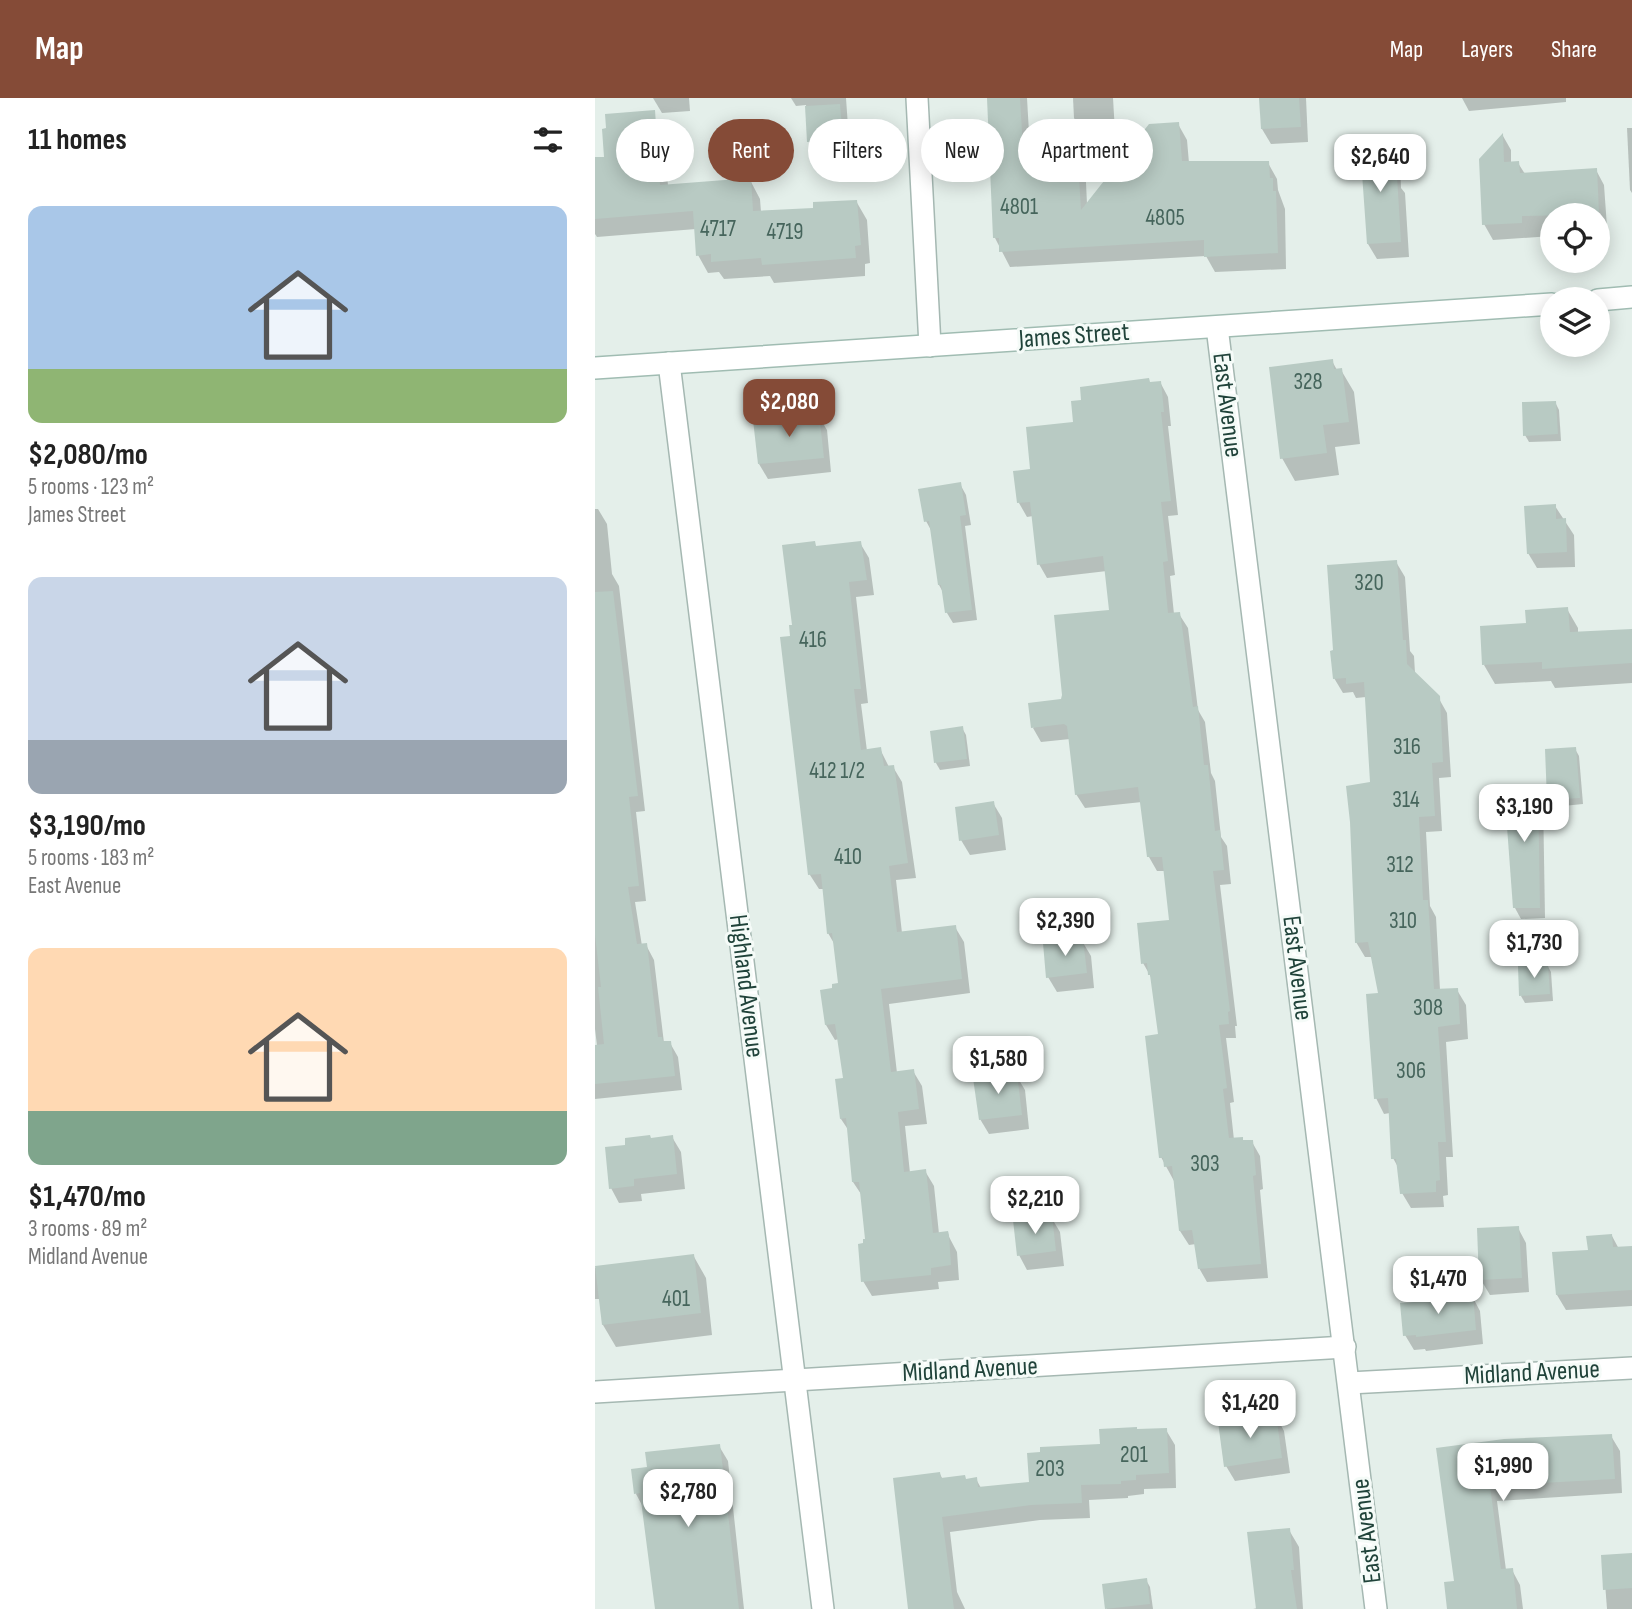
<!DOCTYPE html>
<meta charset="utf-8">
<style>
body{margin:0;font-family:"Sofia Sans Condensed",sans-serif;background:#f2f2f2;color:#222;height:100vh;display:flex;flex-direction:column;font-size:26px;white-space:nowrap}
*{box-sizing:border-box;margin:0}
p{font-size:23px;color:#767676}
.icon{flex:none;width:38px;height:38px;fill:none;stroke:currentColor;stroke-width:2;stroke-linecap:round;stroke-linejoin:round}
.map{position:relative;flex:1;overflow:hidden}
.details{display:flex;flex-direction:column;background:#fff;width:595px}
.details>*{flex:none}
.banner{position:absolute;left:21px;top:21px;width:665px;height:63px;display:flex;gap:14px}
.fabs{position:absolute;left:945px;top:105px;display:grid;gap:14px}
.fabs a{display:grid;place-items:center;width:70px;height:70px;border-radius:50%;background:#fff;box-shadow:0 4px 18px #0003;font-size:35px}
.price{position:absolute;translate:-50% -60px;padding:0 16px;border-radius:14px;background:#fff;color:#222;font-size:23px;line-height:46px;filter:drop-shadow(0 2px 4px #0008)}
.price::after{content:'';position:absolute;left:50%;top:42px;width:21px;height:16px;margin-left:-10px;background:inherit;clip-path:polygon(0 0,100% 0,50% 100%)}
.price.selected{background:#854b37;color:#fff}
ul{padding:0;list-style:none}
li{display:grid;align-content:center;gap:14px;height:371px;padding:0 28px}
li span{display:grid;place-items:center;height:217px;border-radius:14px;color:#555}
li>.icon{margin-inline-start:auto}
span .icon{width:126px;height:126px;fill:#fffc;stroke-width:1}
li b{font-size:30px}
h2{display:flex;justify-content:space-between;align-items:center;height:84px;padding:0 28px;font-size:30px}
.tag{padding:0 24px;border-radius:32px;background:#fff;box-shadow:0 4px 18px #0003;font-size:24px;line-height:63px}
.tag.selected{background:#854b37;color:#fff}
header{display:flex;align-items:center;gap:42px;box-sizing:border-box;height:98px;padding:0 35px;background:#854b37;color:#fff}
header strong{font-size:33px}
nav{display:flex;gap:38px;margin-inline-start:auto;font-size:24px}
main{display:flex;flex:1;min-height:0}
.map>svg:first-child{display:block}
</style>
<header>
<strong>Map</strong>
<nav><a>Map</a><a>Layers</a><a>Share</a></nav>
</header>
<main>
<section class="details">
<h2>11 homes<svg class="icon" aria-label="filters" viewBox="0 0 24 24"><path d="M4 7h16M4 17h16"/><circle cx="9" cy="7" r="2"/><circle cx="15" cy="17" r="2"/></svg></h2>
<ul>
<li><span style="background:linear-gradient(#a9c7e8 75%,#8fb573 0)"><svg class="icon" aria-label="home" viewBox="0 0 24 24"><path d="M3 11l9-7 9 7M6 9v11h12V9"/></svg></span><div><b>$2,080/mo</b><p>5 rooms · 123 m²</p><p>James Street</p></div></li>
<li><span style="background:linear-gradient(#c9d6e8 75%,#9aa5b1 0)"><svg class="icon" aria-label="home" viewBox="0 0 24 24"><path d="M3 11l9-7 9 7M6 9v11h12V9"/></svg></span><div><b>$3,190/mo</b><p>5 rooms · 183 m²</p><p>East Avenue</p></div></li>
<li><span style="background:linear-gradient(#ffd9b3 75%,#7fa58c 0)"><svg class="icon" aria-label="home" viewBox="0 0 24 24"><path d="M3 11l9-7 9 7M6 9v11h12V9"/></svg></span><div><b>$1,470/mo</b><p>3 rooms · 89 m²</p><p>Midland Avenue</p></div></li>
</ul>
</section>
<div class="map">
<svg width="1037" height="1511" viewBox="0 0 1037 1511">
<rect width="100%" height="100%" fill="#e4efea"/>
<g fill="#0003">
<path d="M58 0H94L95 13 67 15Z"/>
<path d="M182 0H251L255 57 222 59 214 44 211 7 201 8 196 0Z"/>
<path d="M393 0H432L435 52 481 48 490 63 492 106 583 26 592 42 594 65H673L682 81 683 92 690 111 691 171 620 174 611 158 415 169 400 140Z"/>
<path d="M478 0H518L520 34 488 36 479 20Z"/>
<path d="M666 0H711L713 44 676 46 667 31Z"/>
<path d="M867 0H971V4L874 13Z"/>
<path d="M1032 30H1037V95L1035 92Z"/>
<path d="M908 38 916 52V65H923L930 76 1001 72 1009 87 1012 129H1003V117H957V138L898 142 889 126Z"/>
<path d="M796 46 805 61 806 90 810 95 814 159 782 161 773 146Z"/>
<path d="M62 56 72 74 73 88 155 82 165 101 166 114 220 111 261 103 272 122 275 165 270 166V178L179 185 175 178 129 181 124 174 113 175 103 157 101 131 2 139 0 136V61Z"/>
<path d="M737 263 742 272H746L759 294 765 346 740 349 744 377 700 383 687 360Z"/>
<path d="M565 284 573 299 576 328H573L583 417 573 418 580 477 575 478 579 516H584L593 530 603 612 610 624 616 675 620 683 626 739 632 748 636 786 625 787 642 928H640L641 940H631L639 1004 635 1005 639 1042 657 1044 665 1058 668 1091 665 1092 673 1180 612 1184 604 1170 601 1146 594 1147 585 1133 579 1083 566 1059 565 938 556 879 548 865 576 823 571 773H562L554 759 547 704 490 710 481 696 475 641 446 644 438 630 467 603 516 513 512 473 452 480 444 466 438 418 432 419 424 405 437 373 480 326 555 285Z"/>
<path d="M960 304 964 312 966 343 934 344 930 337Z"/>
<path d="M223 317 232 332 236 374 173 381 164 366Z"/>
<path d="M365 386 371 397 376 427 370 428 382 522 358 525 352 515 349 496 344 487 337 434 331 423Z"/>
<path d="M960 408 979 437 980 469 942 470 933 455Z"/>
<path d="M0 411H3L12 426 17 476 24 488 50 713 41 714 51 803 40 804 47 848 51 847 59 862 69 945H75L83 959 87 992 0 1001V956H3L0 931Z"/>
<path d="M219 445 222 450 265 445 274 460 279 497 261 499 273 605 266 606 272 653 285 651 294 669H298L307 684 321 780 301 782 307 835 360 829 369 844 375 895 294 906 302 975 318 973 327 988 332 1026 310 1028 315 1075 330 1073 339 1088 344 1136 352 1135 362 1154 364 1182 343 1184 344 1191 277 1198 268 1183 272 1142 268 1099 258 1084 254 1033 246 1021 250 982 244 941 240 942 231 927 239 892 245 887 240 847 233 835 229 791H224L215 777 197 539Z"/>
<path d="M801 464 810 479 815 553 819 558 820 575 843 599 852 615 856 679 844 680 847 733 831 734 835 808 841 819 845 892H862L871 907 873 941 851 944 858 1059H851L853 1097 848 1098 849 1109 816 1110 807 1095 804 1071 798 1060 795 1015 789 1016 781 1000 785 897 778 859H770L761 844 777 686 771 599 761 600 758 594 748 595 739 580Z"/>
<path d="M972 511 983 530V536L1037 532V585L960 590 956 583 900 586 889 567 933 527Z"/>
<path d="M367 630 371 637 375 668 345 672 341 665 337 634Z"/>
<path d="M980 651 984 658 988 706 958 709 954 702Z"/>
<path d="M942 688 948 699 950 820 926 821 920 810Z"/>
<path d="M398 705 407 720 411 752 375 757 366 742Z"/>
<path d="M487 843 496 858 499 890 462 894 453 879Z"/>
<path d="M952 867 956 874 958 903 930 905 926 898Z"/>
<path d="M421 977 430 992 434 1031 394 1036 385 1021Z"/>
<path d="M77 1039 86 1054 90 1091 46 1096 47 1103 24 1105 16 1090 32 1049 56 1041Z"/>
<path d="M456 1119 465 1134 469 1168 432 1172 424 1157Z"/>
<path d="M923 1130 931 1145 934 1194 895 1197 886 1182Z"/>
<path d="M1017 1138 1024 1151 1037 1150V1208L971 1212 962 1197 959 1156 994 1153Z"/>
<path d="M98 1157 111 1180 117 1237 21 1249 8 1227 5 1201H0V1170Z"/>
<path d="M877 1198 885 1213 888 1246 831 1253 830 1251 819 1252 810 1237Z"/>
<path d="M681 1318 689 1333 695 1375 640 1383 631 1368Z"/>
<path d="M571 1332 580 1347 581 1390 549 1391V1396L533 1398V1400L494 1402 495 1420 445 1422 355 1434 362 1494 370 1511H314L345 1376 348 1382 381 1381 386 1390 436 1386 506 1347Z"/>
<path d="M1016 1338 1025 1353 1027 1395 902 1403 911 1472H917L925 1487 928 1511H854L861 1485 843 1351Z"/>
<path d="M124 1348 133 1363 149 1511H61L48 1409 41 1396 54 1370Z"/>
<path d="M694 1432 704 1449 708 1511H658L663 1510Z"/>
<path d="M1037 1457V1511H1012L1008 1459Z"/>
<path d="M551 1482 555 1489 558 1511H512L509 1487Z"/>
</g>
<g fill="#b8cac3">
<path d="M392 0H425L428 51 482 46 486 112 554 26 584 24 587 63H674L675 80H678V93H681L683 155 609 159V142L404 154V140H398Z"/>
<path d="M664 0H704L706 29 666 31Z"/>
<path d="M245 6 248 42 212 44 210 8Z"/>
<path d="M60 12 65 87 156 80 158 113 218 110V104L262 102 266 147 260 148 261 160 167 167 166 160 116 164V156L101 158 98 113 0 121V59H9L7 31 11 30 10 16Z"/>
<path d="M908 35 909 64 924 63 925 75 1002 70 1004 115H987V117L927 118V125L887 127 884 61Z"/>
<path d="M797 44 799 79 802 78 806 144 772 146 765 47Z"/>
<path d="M738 261 739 271 747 270 754 324 728 327 732 355 685 361 674 269Z"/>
<path d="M554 280 555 284 566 283 569 314H566L576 403 566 404 573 463 568 464 573 515 585 514 598 609 603 608 609 667H613L620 733 625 732 629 772 618 773 635 913 633 914 634 926 624 927 632 990 628 991 634 1040 648 1039V1042H658L661 1077 658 1078 666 1166 603 1171 597 1132 584 1133 577 1068 569 1069 568 1060H564L550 938 563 936 555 877H553L552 865 546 866 542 825 574 822 567 759H552L543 689 480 697 472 628 469 626 436 630 433 605 466 601 467 597 459 517 514 512 508 458 442 467 435 404 422 405 418 373 435 371 431 329 478 324 476 303 486 302 485 289Z"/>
<path d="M961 303 963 336 928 338 927 304Z"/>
<path d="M224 315 229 360 163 366 158 322Z"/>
<path d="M366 384 371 417 365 418 377 512 350 515 346 487H343L334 423 329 424 323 391Z"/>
<path d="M961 406V421L971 420 972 454 932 456 929 408Z"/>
<path d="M220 443 221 448 266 443 272 482 254 484 266 591H259L266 652 286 649 289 668 299 667 313 765 294 768 302 834 361 827 367 881 286 891 296 974 319 971 324 1011 303 1014 309 1074 331 1071 338 1135 353 1133 354 1137 356 1167 336 1170V1177L266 1184 263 1146 268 1145V1141H270L264 1084H257L251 1020 245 1021 240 981 248 980 240 926 230 927 225 892 237 890V886L243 885 237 835 232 836 226 776 213 777 185 539 195 538 194 527H197L187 447Z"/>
<path d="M802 462 808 542H811L812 566 845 598 848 664 837 665 840 718 824 719 828 802H833L839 891 863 890 865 926 843 929 851 1044H843L845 1082 841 1083V1094L805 1096 801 1061H796L793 1000 779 1001 771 896 783 895 773 844 760 845 755 724 751 688 775 684 769 584 751 586V580L738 581 735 553 738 552 732 467Z"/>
<path d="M18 493 43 698 34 699 44 788 33 789 42 846 52 845 63 939H67L68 943H76L80 978 0 986V947L9 946 3 889H6L0 837V494Z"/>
<path d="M973 509 975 534 1037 531V565L947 571V564L887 567 885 528 931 525 930 512Z"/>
<path d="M368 628 372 661 339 665 335 633Z"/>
<path d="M981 649 985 700 952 702 950 651Z"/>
<path d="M943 687 945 810H918L909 688Z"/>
<path d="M399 703 404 737 364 743 360 709Z"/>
<path d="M488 841 492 875 451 880 448 845Z"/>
<path d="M953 865 955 896 924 898 923 868Z"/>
<path d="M422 975 427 1017 384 1022 378 980Z"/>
<path d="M55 1037 56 1040 78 1037 82 1076 39 1081V1088L14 1091 10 1049 30 1047V1040Z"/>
<path d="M457 1117 461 1153 422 1158 418 1122Z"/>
<path d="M924 1128 927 1180 884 1182 882 1130Z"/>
<path d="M1017 1136 1018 1149 1037 1148V1192L961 1197 957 1154 993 1152 991 1138Z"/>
<path d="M99 1156 106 1215 7 1227 0 1168Z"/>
<path d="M878 1196 881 1232 821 1239V1237L808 1238 805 1205 819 1204V1201Z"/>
<path d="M681 1316 687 1360 629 1369 623 1324Z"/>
<path d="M542 1329V1331L572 1330 574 1375 541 1377V1382L526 1383V1386L486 1387 487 1405 436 1407 347 1419 359 1511H313L298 1380 345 1374 346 1380 370 1377 371 1381 382 1379 383 1389 434 1384 432 1355 445 1354V1349L505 1346 504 1331Z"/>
<path d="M1017 1336 1020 1381 895 1388 906 1471 918 1470 922 1511H852L849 1484 859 1483 841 1350 909 1341Z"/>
<path d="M125 1346 144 1511H60L45 1395 39 1396 36 1371 52 1369 50 1354Z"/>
<path d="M695 1430 699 1472H696L702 1511H661L652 1434Z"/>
<path d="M1037 1455V1490L1008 1492 1006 1457Z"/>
<path d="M552 1480 555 1506 510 1511 507 1486Z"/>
</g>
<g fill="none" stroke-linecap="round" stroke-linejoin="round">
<defs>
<g id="street">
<path d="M322 0 335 248"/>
<path d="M622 229 781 1511"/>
<path d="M74 265 228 1511"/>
<path d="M754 1285 1037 1270"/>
<path d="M0 1294 750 1249"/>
</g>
<g id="secondary">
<path d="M1003 202 1037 199"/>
<path d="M0 270 957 206"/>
</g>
</defs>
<use href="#street" stroke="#a5b8b2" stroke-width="24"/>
<use href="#secondary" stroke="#a0bcb2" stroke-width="24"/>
<use href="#street" stroke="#fff" stroke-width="21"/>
<use href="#secondary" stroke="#fff" stroke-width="21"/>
</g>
<g text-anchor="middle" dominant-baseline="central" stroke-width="6" stroke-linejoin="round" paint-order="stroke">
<g font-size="23" fill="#46655c">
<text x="424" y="109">4801</text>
<text x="570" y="120">4805</text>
<text x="123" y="131">4717</text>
<text x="190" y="134">4719</text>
<text x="713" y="284">328</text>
<text x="774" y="485">320</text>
<text x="218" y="542">416</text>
<text x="812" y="649">316</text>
<text x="242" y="673">412 1/2</text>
<text x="811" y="702">314</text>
<text x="253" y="759">410</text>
<text x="805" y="767">312</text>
<text x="808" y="823">310</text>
<text x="833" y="910">308</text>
<text x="816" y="973">306</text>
<text x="610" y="1066">303</text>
<text x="81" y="1201">401</text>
<text x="539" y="1357">201</text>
<text x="455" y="1371">203</text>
</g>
<g font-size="26" fill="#20433a" stroke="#f5fbf8">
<text transform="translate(479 238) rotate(-4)">James Street</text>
<text transform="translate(632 307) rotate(83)">East Avenue</text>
<text transform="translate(702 870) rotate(83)">East Avenue</text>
<text transform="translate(151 888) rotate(83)">Highland Avenue</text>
<text transform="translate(375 1272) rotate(-3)">Midland Avenue</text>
<text transform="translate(937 1275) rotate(-3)">Midland Avenue</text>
<text transform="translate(772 1433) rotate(-97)">East Avenue</text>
</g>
</g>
</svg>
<div class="fabs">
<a><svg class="icon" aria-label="locate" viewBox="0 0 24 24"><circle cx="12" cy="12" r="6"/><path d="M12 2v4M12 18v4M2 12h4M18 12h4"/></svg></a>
<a><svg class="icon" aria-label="layers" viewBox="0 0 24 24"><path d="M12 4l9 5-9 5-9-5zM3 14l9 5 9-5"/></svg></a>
</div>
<b class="price" style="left:785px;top:96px">$2,640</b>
<b class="price selected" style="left:194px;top:341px">$2,080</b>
<b class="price" style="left:929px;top:746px">$3,190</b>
<b class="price" style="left:470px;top:860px">$2,390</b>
<b class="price" style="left:939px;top:882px">$1,730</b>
<b class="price" style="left:403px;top:998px">$1,580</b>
<b class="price" style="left:440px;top:1138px">$2,210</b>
<b class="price" style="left:843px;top:1218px">$1,470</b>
<b class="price" style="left:655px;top:1342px">$1,420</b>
<b class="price" style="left:908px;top:1405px">$1,990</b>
<b class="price" style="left:93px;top:1431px">$2,780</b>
<div class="banner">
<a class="tag">Buy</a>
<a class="tag selected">Rent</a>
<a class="tag">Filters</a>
<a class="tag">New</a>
<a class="tag">Apartment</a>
</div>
</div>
</main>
